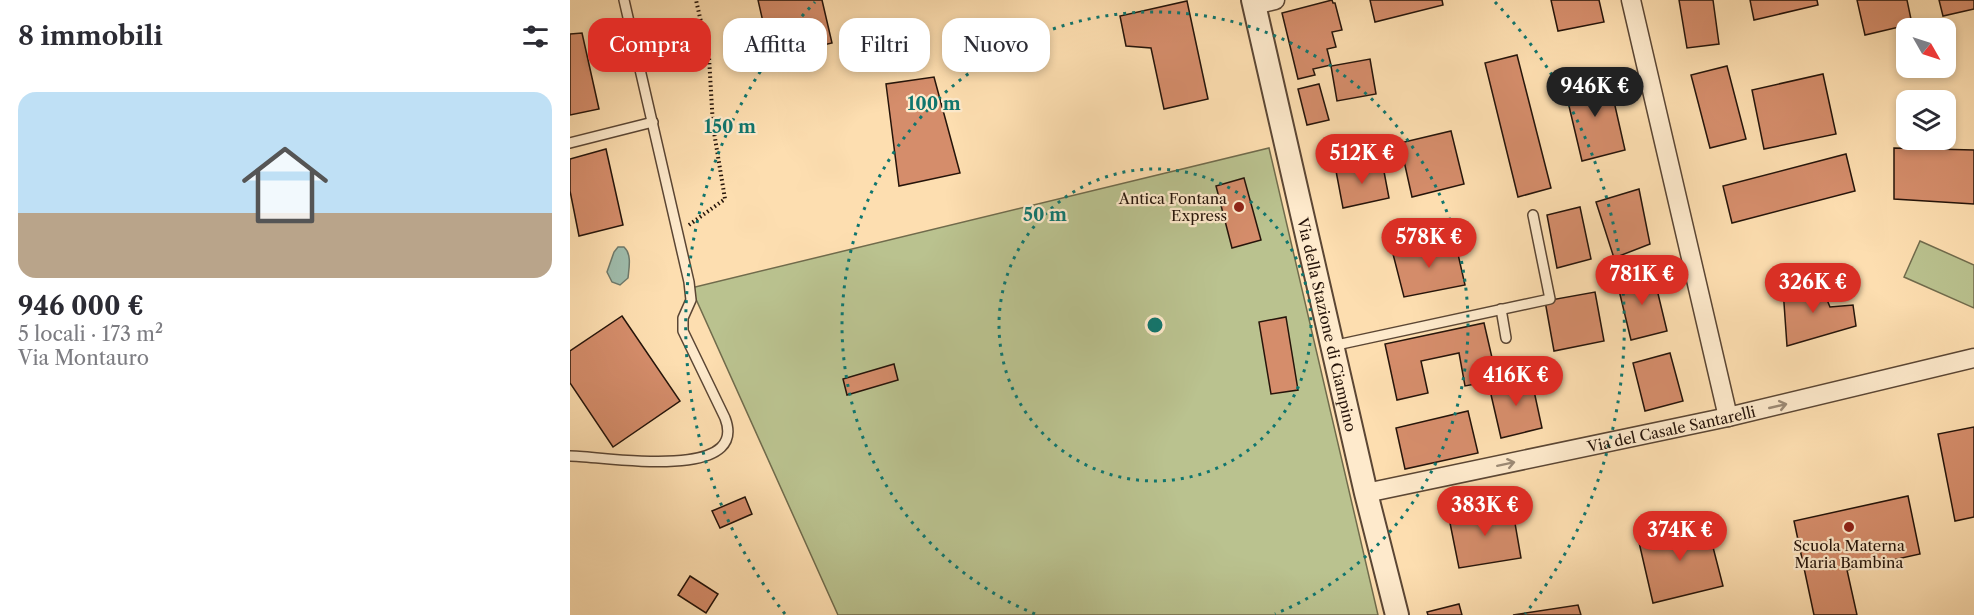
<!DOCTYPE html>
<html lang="it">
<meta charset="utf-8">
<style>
body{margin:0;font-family:"Libre Caslon Text",serif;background:#f7f7f7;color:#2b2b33;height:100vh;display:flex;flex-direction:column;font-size:22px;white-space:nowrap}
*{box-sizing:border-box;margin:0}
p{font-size:20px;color:#7c7c81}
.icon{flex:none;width:33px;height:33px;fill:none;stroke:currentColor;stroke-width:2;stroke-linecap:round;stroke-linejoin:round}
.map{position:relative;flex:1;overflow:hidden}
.details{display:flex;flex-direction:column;background:#fff;width:570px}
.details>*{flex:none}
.banner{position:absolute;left:18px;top:18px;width:570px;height:54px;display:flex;gap:12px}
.needle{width:39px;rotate:129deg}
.tools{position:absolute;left:1326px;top:18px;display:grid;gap:12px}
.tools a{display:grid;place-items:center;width:60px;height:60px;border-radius:12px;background:#fff;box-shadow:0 3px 9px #0003;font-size:30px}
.price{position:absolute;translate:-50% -51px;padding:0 14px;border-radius:21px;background:#d93025;color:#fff;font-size:20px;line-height:39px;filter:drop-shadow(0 2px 3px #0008)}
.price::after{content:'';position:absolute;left:50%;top:36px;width:18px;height:14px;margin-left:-9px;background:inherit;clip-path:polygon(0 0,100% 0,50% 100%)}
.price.active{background:#222;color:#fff}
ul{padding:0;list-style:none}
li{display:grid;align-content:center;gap:12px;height:318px;padding:0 18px}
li+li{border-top:2px solid #e1e1e2}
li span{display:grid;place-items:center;height:186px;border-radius:18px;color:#555}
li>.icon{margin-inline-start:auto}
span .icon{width:108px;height:108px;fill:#fffc;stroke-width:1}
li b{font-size:26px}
h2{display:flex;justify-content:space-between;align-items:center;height:72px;padding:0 18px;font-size:26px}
.tag{padding:0 21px;border-radius:18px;background:#fff;box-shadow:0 3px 9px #0003;font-size:21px;line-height:54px}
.tag.active{background:#d93025;color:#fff}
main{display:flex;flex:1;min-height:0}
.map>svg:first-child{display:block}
</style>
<main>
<section class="details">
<h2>8 immobili<svg class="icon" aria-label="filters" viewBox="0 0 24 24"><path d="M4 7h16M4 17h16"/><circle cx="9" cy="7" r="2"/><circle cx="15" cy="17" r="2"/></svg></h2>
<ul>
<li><span style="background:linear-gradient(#bfe0f5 65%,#b9a48a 0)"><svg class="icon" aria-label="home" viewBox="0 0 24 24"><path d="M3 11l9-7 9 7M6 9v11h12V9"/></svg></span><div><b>946 000 €</b><p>5 locali · 173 m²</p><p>Via Montauro</p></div></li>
</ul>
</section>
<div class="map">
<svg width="1404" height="615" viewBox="0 0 1404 615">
<rect width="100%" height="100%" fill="#fddeb0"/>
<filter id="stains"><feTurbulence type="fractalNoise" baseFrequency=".00333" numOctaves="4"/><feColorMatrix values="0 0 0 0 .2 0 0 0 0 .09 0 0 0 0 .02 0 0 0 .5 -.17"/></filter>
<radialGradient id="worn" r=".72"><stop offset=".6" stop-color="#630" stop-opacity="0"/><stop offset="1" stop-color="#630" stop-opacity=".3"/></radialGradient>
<g fill="#bac28f" stroke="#706b4c" stroke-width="1.5">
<path d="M699 148 808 615H268L121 288Z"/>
<path d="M1350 241 1404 265V308L1334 277Z"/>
</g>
<path fill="#9fbcac" stroke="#6e796b" stroke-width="1.5" d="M48 247H54C62 254 59 268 58 278L50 285 42 282 37 272 44 252Z"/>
<g fill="#d58d6b" stroke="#25140a" stroke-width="1.5">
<path d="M188 0H252L262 43 201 57Z"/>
<path d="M762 0 763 3H765L772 30 762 32 766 47 757 49 761 65 743 69 745 75 728 79 712 13Z"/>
<path d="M800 0H872L873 5 805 22Z"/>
<path d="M981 0H1029L1034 22 988 31Z"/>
<path d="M1109 0H1143L1149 44 1117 48Z"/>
<path d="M1180 0H1247L1248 5 1184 20Z"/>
<path d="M1287 0H1337L1342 24 1295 35Z"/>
<path d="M1369 0H1404V9L1373 16Z"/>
<path d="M617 1 638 99 594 109 581 48 556 46 550 16Z"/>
<path d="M12 33 29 109 0 115V34Z"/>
<path d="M947 55 981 188 948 197 915 63Z"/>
<path d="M800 59 806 94 767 101 761 66Z"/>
<path d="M1157 66 1176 139 1140 148 1121 75Z"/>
<path d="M1253 74 1266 134 1194 149 1182 90Z"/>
<path d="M1038 75 1055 150 1012 161 994 85Z"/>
<path d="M364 77 390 173 329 186 316 84Z"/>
<path d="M749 84 759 120 737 125 728 89Z"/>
<path d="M881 131 894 184 842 197 830 143Z"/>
<path d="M1324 148 1404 150V204L1324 199Z"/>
<path d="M36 149 53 225 9 236 0 191V159Z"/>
<path d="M1276 154 1285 191 1162 223 1153 186Z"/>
<path d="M812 161 819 198 773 208 766 171Z"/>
<path d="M674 178 691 240 662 248 646 186Z"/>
<path d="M1069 189 1080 244 1044 258 1026 202Z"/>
<path d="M1010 207 1021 259 987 268 977 215Z"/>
<path d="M885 241 895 285 834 297 823 254Z"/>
<path d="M1083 273 1097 331 1061 340 1047 282Z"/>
<path d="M1250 283 1260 307 1283 305 1286 326 1217 346 1213 289Z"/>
<path d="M1025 292 1034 341 984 351 975 301Z"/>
<path d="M52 316 110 401 43 447 0 383V351Z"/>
<path d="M716 317 728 390 701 394 689 322Z"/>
<path d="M914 323 923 362 918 363 922 381 895 386 889 353 851 361 858 393 827 400 815 344Z"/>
<path d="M1100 353 1113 401 1075 411 1063 363Z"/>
<path d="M324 364 328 380 277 395 273 379Z"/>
<path d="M961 377 972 428 931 438 919 386Z"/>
<path d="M898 411 908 453 835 469 826 428Z"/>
<path d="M1404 427V517L1385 521 1368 434Z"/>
<path d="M1338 496 1350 554 1277 570 1287 615H1244L1224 521Z"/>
<path d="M175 497 182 514 150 528 142 511Z"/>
<path d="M942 506 951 558 889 568 879 518Z"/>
<path d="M1136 520 1153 586 1083 603 1068 538Z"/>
<path d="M120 576 148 594 136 613 108 595Z"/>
<path d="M889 604 892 615H858L857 612Z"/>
<path d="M1008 605 1011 615H943Z"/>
</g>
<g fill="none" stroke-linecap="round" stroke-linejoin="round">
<defs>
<g id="service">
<path d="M0 143 83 122"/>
<path d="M931 309 936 338"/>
<path d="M762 346 980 299 963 215"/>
<path d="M0 456C32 456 180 483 155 418L113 331V318L121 300 119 282 54 0"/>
</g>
<g id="minor">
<path d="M1061 0 1158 417"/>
<path d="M684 5 705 0"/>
<path id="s1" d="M796 493 1158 417 1404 358"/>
</g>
<g id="tertiary">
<path id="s2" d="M683 0 796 493 827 615"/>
</g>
</defs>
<use href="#service" stroke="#5b4634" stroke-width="12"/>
<use href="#minor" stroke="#5b4634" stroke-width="21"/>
<use href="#tertiary" stroke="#5b4634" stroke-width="26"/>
<path stroke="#25140a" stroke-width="4" stroke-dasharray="1.5 3" stroke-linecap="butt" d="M119 225 155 199 143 126 139 57 126 0"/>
<use href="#service" stroke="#feeacc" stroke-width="9"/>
<use href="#minor" stroke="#feeacc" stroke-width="18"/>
<use href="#tertiary" stroke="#feeacc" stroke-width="22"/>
</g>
<defs><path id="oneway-shaft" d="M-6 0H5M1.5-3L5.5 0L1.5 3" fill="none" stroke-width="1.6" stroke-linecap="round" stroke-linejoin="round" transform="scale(1.5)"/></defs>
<g stroke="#9c8a75">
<use href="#oneway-shaft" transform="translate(1208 406) rotate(-13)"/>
<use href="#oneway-shaft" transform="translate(936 464) rotate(-12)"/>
</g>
<g fill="none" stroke="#0f766e" stroke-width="3" stroke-dasharray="3 6">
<circle cx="585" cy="325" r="156"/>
<path d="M465 614A313 313 0 1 1 705 614"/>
<path d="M215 614A469 469 0 0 1 245 2M925 2A469 469 0 0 1 955 614"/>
</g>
<g fill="#8f2418" stroke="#feeacc" stroke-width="2">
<circle cx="669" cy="207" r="6"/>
<circle cx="1279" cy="527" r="6"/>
</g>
<g text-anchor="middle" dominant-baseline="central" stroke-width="4.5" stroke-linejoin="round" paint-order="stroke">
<g font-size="15" fill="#25140a" stroke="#feeacc" text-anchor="end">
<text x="657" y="198">Antica Fontana<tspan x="657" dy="17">Express</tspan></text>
<text x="1279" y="545" text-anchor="middle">Scuola Materna<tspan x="1279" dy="17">Maria Bambina</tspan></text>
</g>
<g font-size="15" fill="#25140a" stroke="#feeacc">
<text stroke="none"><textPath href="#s2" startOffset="333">Via della Stazione di Ciampino</textPath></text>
<text stroke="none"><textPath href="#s1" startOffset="312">Via del Casale Santarelli</textPath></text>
</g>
</g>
<circle cx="585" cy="325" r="9" fill="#0f766e" stroke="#feeacc" stroke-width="3"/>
<g font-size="18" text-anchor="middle" font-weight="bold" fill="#0f766e" stroke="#feeacc" stroke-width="4.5" stroke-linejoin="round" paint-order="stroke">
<text x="364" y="110">100 m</text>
<text x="160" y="133">150 m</text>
<text x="475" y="221">50 m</text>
</g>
<rect width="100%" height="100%" filter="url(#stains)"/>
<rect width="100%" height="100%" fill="url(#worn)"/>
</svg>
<div class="tools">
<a><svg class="needle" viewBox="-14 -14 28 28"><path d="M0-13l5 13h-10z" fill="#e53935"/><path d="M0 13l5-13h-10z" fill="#7c7c81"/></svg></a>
<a><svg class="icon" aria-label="layers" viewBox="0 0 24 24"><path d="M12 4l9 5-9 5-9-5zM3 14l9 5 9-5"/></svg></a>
</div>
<b class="price active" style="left:1025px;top:118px">946K €</b>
<b class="price" style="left:792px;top:185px">512K €</b>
<b class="price" style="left:859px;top:269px">578K €</b>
<b class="price" style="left:1072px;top:306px">781K €</b>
<b class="price" style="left:1243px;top:314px">326K €</b>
<b class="price" style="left:946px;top:407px">416K €</b>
<b class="price" style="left:915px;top:537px">383K €</b>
<b class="price" style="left:1110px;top:562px">374K €</b>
<div class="banner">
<a class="tag active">Compra</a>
<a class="tag">Affitta</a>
<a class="tag">Filtri</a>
<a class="tag">Nuovo</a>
</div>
</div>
</main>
